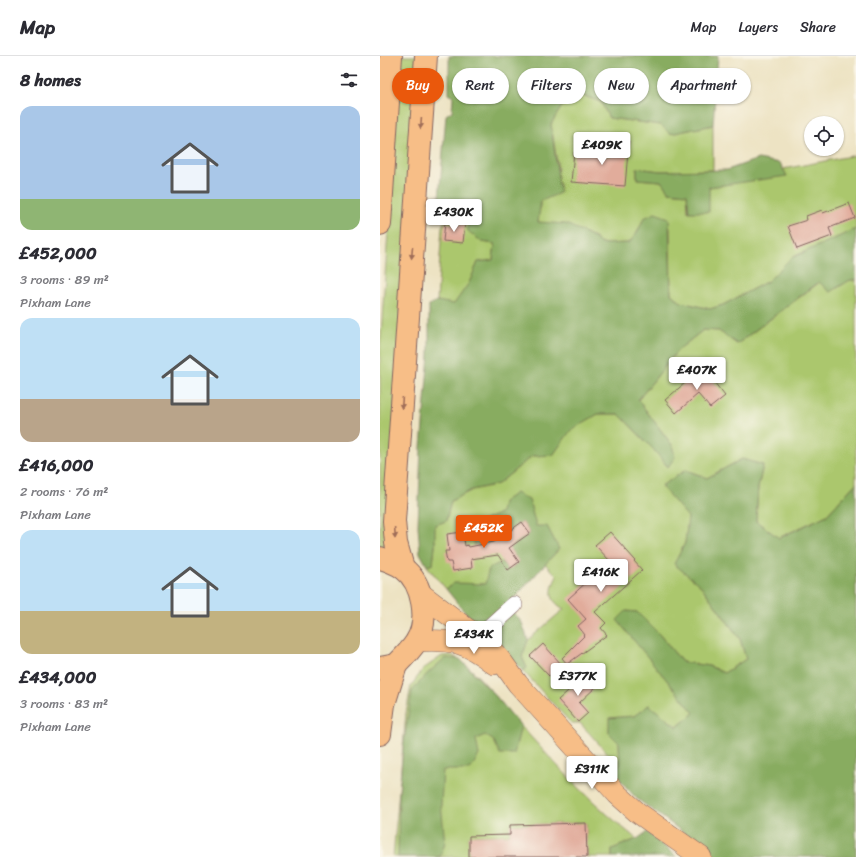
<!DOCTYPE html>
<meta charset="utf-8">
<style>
body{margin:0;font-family:Sriracha,sans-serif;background:#f7f7f7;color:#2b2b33;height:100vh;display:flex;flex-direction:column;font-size:15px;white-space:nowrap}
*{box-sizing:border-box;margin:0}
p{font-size:13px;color:#7c7c81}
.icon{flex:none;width:22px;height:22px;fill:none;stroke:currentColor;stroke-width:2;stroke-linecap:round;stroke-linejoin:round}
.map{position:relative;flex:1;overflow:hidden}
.sheet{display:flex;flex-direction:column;background:#fff;width:380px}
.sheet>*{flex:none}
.guide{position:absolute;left:12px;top:12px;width:380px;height:36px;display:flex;gap:8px}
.buttons{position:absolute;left:424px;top:60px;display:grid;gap:8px}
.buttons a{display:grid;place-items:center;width:40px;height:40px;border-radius:50%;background:#fff;box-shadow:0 1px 3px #0004;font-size:20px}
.price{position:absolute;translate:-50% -34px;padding:0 9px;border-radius:4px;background:#fff;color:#222;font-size:13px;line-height:26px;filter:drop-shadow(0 1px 2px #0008)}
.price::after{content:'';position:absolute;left:50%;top:24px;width:12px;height:9px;margin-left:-6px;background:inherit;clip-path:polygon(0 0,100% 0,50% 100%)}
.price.on{background:#ea580c;color:#fff}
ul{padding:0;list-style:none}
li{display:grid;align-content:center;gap:8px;height:212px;padding:0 20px}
li span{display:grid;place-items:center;height:124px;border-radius:12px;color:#555}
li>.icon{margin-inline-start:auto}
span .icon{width:72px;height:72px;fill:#fffc;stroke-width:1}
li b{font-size:17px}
h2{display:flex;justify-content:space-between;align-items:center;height:48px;padding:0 20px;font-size:17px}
.chip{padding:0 14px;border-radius:18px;background:#fff;box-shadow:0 1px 3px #0004;font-size:14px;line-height:36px}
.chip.on{background:#ea580c;color:#fff}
header{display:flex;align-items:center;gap:24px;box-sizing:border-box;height:56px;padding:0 20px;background:#fff;border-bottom:1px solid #e1e1e2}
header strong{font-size:19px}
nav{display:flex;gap:22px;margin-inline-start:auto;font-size:14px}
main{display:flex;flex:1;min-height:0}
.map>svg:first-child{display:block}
</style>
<header>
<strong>Map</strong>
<nav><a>Map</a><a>Layers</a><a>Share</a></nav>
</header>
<main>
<section class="sheet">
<h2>8 homes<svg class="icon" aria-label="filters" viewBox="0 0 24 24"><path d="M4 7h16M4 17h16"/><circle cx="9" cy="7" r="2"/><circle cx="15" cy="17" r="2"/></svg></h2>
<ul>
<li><span style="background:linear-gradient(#a9c7e8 75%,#8fb573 0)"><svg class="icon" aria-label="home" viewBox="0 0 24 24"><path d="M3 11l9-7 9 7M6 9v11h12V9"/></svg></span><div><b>£452,000</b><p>3 rooms · 89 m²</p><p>Pixham Lane</p></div></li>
<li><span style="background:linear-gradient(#bfe0f5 65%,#b9a48a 0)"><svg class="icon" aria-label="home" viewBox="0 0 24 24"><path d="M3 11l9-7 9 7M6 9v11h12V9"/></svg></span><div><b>£416,000</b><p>2 rooms · 76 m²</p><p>Pixham Lane</p></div></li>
<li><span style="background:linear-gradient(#bfe0f5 65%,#c2b280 0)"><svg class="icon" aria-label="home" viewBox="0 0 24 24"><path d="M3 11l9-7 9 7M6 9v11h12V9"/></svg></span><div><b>£434,000</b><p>3 rooms · 83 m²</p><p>Pixham Lane</p></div></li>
</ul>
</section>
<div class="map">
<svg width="476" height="801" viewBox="0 0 476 801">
<rect width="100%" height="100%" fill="#fbf7ec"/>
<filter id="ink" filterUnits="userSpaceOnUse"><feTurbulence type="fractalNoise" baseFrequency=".025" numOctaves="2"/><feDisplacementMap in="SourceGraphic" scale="8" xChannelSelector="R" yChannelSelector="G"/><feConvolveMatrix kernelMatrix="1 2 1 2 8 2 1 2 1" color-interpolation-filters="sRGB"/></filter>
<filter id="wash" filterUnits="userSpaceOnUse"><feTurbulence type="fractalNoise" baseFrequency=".012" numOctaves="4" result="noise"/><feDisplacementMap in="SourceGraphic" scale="16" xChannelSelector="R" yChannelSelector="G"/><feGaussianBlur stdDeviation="0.9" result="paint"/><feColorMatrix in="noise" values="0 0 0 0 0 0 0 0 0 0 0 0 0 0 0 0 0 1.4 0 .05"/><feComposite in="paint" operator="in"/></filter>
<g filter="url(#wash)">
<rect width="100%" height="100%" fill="#ede3c3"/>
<g fill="#abc76d" stroke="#7a734c">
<path d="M20 0H37L6 490 4 492 0 491V293Z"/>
<path d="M204 40 221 46 229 62 281 69 290 78 333 69V114L280 115 257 112V123L281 125 289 136 307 138 308 156 329 131 406 119 403 113 476 99V173L411 202 388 225 343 249 330 253 301 246 291 238 290 171 264 162 257 177 249 187 221 188 212 180 158 166 161 145 178 113 171 68 182 50Z"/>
<path d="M70 157 87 158 102 186 115 188 113 204 98 206 89 227 74 249 57 245 62 171 64 166 69 164Z"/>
<path d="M470 224H476V427L447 459 398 482 376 465 378 432 383 409 362 403 327 422 306 414 281 430 309 461 305 487 295 508 321 530 360 583 366 603 344 617 329 610 302 606 279 578 257 556 246 555 238 564 314 657 297 671 269 649 254 660 230 662 229 676 239 687 240 708 234 717 229 699 200 667H191L143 615 147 612 142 601 148 584 184 553C168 544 170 534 177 520L165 508 179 493 150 477 129 492 139 506C130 512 113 527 103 528 88 530 80 523 66 533L47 510 53 508 55 490 54 469 66 465 71 445 92 434 118 428 152 400 173 399 190 374 218 358H239L274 394 288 411 292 389 258 344 298 294 323 274 339 275 357 288 440 226 451 236Z"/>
<path d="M71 599C96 611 122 650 141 670 178 711 214 750 257 783L232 793V801H207L206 767 130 769V779L89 780V801H13L26 657 31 630 43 613 62 600Z"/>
</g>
<g fill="#88ac60" stroke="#696646">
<path d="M69 0H338L333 69 290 78 281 69 229 62 221 46 204 40 182 50 171 68 180 137 161 145 158 166 186 168 212 180 221 188 249 187 257 177 264 162 275 157 289 162 291 238 301 246 330 253 343 249 388 225 411 202 476 173V224H470L450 236 439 226 357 288 339 275 323 274 298 294 258 344 292 389 295 401 288 411 274 394 239 358H218L191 374 173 399 152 400 118 428 92 434 71 445 66 465 55 469V490L53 508 47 510 40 497 38 470 41 391 49 298V249L57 245 74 248 89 227 98 206 113 204 115 188 102 186 88 175 87 158 62 157 58 154 66 59 72 55 73 41 69 38Z"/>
<path d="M378 103 400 107 407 120 329 131V156H309L307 138 289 136 281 125 257 123V112L280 115 347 114Z"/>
<path d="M362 403 383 409 378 432 376 465 399 482 447 459 476 427V801H337L256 742 234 717 240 708 239 687 229 677V662L254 660 269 649 297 671 314 657 237 564 246 555 257 556 279 578 302 606 329 610 344 617 366 603 360 583 321 530 294 508 305 487 308 461 281 430 306 414 327 422Z"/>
<path d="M136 437 149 444 156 470H167L179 493 128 549 142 567 148 584 142 601 147 612 143 615 112 583 95 569 66 533 74 527 105 528 109 512 122 506 128 514 139 506 129 492 150 477 142 466 110 489 94 490 95 468 121 457 123 446Z"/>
<path d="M65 602 80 603 114 638 141 670 134 698H120L114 685 105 679 96 683 99 699 90 714H63L61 748 65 787 60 801H18L19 738 23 692 32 635 46 619Z"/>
<path d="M267 776 297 801H232V793L257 783Z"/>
</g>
<g id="blocks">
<g fill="#e1ac9b">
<path d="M233 84 249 85 245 130 191 126 194 96 231 100Z"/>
<path d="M469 147 475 162 449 172 452 180 417 193 408 170 427 164 426 160 442 154 443 157Z"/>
<path d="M65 167 85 168 83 187 63 185Z"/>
<path d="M326 309 338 323 334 326 345 340 330 352 318 338 296 357 285 344Z"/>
<path d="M142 466 150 477 129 492 139 506 128 514 118 499 91 503 92 512 73 515 71 506H67L65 495H69L67 478 83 476 85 490 88 489 89 491 114 486Z"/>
<path d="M230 476 255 504 254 505 262 514 215 556 226 567 221 572 227 579 187 608 182 602 205 579 198 570 206 563 188 543 230 505 215 489Z"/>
<path d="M163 588 183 610 169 620 150 600Z"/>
<path d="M208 617 219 628 199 647 208 657 198 666 178 644Z"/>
<path d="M206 767 207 801H89V780L130 779V769Z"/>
</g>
</g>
</g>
<g filter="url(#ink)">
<use href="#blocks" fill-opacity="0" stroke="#836460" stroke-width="1"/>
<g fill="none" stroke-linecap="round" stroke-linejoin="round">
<defs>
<path id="minor" d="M100 580 134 549"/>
<g id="major">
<path d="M40 537 86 572 100 580 123 607 138 628 237 738 257 756 321 801"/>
<path d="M37 585C73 583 86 586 114 608"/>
</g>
<g id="highway">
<path d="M0 168 11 0"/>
<path d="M0 502C7 504 17 508 23 512 43 527 50 565 36 586 31 594 23 602 16 609L0 612"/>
<path d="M23 512 16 487 14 465 46 0"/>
<path d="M0 678 4 648 16 609"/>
</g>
</defs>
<use href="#minor" stroke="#836460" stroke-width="18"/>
<use href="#major" stroke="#836460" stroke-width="22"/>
<use href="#highway" stroke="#836460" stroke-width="24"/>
<use href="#minor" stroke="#fff" stroke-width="17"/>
<use href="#major" stroke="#f7be87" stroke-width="21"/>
<use href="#highway" stroke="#f7be87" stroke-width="22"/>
</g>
<defs><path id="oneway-solid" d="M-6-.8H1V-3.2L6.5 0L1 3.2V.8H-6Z"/></defs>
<g fill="#a06e59">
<use href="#oneway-solid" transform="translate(41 67) rotate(94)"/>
<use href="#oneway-solid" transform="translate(32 197) rotate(95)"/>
<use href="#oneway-solid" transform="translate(22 347) rotate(94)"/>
<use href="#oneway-solid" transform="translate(15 477) rotate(86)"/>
</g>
</g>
</svg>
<div class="buttons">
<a><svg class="icon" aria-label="locate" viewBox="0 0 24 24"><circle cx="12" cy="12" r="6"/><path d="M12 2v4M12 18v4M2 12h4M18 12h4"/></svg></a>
</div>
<b class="price" style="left:222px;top:110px">£409K</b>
<b class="price" style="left:74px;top:177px">£430K</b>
<b class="price" style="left:317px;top:335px">£407K</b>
<b class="price on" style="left:104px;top:493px">£452K</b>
<b class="price" style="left:221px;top:537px">£416K</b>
<b class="price" style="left:94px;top:599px">£434K</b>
<b class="price" style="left:198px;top:641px">£377K</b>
<b class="price" style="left:212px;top:734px">£311K</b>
<div class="guide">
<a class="chip on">Buy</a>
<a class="chip">Rent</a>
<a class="chip">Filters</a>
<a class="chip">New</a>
<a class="chip">Apartment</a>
</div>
</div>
</main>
